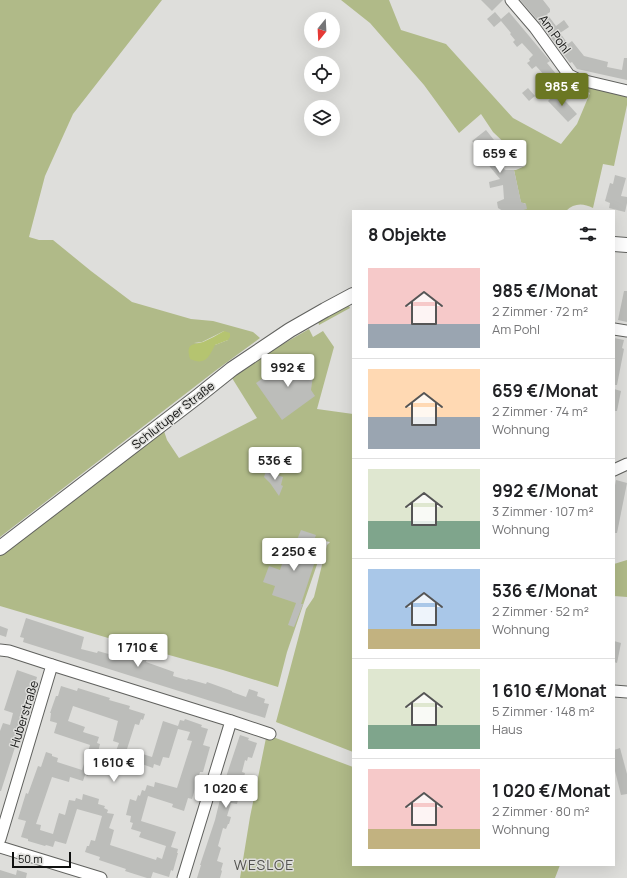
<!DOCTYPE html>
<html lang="de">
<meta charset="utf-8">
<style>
body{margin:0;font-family:Manrope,sans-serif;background:#f6f6f6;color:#202124;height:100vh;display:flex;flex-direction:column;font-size:15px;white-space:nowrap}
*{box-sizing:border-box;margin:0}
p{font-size:13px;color:#757577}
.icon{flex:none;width:22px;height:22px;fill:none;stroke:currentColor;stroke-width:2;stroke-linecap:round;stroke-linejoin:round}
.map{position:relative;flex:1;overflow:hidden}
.drawer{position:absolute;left:352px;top:210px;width:263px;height:656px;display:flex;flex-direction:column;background:#fff;border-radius:0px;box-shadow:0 4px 16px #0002}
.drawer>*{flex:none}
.needle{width:26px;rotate:198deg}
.controls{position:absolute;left:304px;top:12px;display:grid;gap:8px}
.controls a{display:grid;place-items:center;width:36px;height:36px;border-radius:50%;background:#fff;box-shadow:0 4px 16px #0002;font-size:20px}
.scale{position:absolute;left:12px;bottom:10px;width:59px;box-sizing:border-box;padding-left:4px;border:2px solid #101110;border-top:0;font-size:11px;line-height:14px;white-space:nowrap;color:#101110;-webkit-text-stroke:3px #dededb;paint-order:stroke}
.price{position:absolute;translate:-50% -34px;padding:0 9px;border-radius:4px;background:#fff;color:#222;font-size:13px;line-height:26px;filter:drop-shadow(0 1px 2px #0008)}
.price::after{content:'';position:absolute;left:50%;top:24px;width:12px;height:9px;margin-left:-6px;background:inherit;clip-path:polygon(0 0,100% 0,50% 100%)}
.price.active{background:#6b7723;color:#fff}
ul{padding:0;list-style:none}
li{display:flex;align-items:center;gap:12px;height:100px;padding:0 16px}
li+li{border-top:1px solid #e0e0e0}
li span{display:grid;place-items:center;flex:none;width:112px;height:80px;border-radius:0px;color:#555}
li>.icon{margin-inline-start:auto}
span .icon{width:48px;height:48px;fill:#fffc;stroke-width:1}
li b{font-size:17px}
h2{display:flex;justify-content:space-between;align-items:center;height:48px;padding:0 16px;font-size:17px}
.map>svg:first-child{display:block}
</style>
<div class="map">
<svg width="627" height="878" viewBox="0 0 627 878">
<rect width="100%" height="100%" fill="#dededb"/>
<g fill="#b0ba88" fill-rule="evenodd">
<path d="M0 0H162L73 114 45 176 29 237 39 240H53L91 271 132 302 191 319 213 321 253 332 260 338 215 371 0 537ZM224 331 228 340 215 345 194 343 202 342Z"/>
<path d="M341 0H389L401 30 446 44 513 118 561 144 577 124 590 93 572 85 565 81 568 79 582 85 627 97V105L614 166 603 164 593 208C583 203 574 203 566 211H520L526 204 524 203H521L514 170H516L525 166 526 162 525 159 513 151 493 132 481 114 459 133 424 85 370 23Z"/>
<path d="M347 302 350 308 319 325 318 321Z"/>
<path d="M309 329 313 337 323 331 334 347 317 409 353 414V752L276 722 306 609 314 597 327 545 330 542 325 541 287 652 278 687 223 670 115 640 0 606V556L164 431 167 440 179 458 257 418 232 378 276 348Z"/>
<path d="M627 560V597L614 596V564Z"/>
<path d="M273 737 353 767V865H560L555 878H240L250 817 266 738 272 740Z"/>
</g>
<path fill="#b5c470" d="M224 331 230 333V337L228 340 215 345C209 357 205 366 190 359 186 344 191 345 203 342 210 339 217 335 224 331Z"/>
<g fill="#bcbdba" fill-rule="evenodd">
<path d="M481 0H503L492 11Z"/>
<path d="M520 0H543L550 9V12L547 14 556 26 564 20 569 27 560 33 568 44 572 41 584 56 608 62 607 67 622 70 624 58H627V80L577 69 572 62 570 63 540 23Z"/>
<path d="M495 12 501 19 509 12 550 61 547 63 557 75 546 83 542 78 545 76 536 66 532 69 527 63 530 61 529 59 533 55 522 43 517 47 513 42 515 40 510 34 511 33 501 21 494 27 487 19Z"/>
<path d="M528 88 535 96 529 101 522 93Z"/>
<path d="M557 92 577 114 568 122 548 101Z"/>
<path d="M486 130 502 150 494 157 505 170H514L521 202 526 204 527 209 520 211H503L498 208 497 202 504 199 503 185 490 188 489 182 500 179 477 151 479 149 472 141Z"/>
<path d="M615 175 626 178 621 196 627 197V203L625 212 609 208 610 203 605 201 610 183 613 184Z"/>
<path d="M624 291H627V322L618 320Z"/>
<path d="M614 338 624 340 622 348 624 349 617 385H614Z"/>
<path d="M289 360 293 366 314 369 311 390 315 396 282 420 256 383Z"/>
<path d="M614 389 621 391 617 411H614Z"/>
<path d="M266 471 283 477 281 485 283 486 279 496 270 483 264 477Z"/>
<path d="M616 480 627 483 617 533H614V491Z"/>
<path d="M301 530 316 535 312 546 319 549 301 604H303L294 627 288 625 296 603 272 595 275 586 263 582 269 566 280 570 290 540 296 542Z"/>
<path d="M26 618 84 637 81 649 97 653 98 651 112 655 114 650 128 654 127 657 140 661 141 656 147 658 146 662 174 672 173 676 187 680 188 679 206 684 207 682 232 691V692L246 697 249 689 258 692 257 696 265 699 264 703 269 704 265 718 23 642 24 638 20 637Z"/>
<path d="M0 626 8 629 6 637 0 635Z"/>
<path d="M614 641 621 643 617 663 614 662Z"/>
<path d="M17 670 37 677 35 685 31 684 28 696 29 697 27 703 26 702 20 718 24 719 1 791H0V731L3 723 10 725 13 713 4 710Z"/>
<path d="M61 686 77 691 78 688 110 698 109 700 130 706 129 709 145 714 143 720 141 719 139 725 135 724 127 749 152 757 163 721 178 726 180 720 184 721 185 719 202 725 201 727 208 729 203 745 210 747 203 772H200L192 799 188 798 184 811 172 807 173 804 148 796 141 821 176 832 171 847 178 849 177 853H178L173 871 171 870 169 877 153 872 151 878H147L125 871 126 869 99 860 100 857 85 852 87 846H89L91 840 95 841 102 816 77 809 66 844 55 841 53 847 46 845 45 846 28 841V839L21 837 26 821 18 819 26 793 28 794 38 766 41 767 46 752 52 754V756L58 758 57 762 82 770 90 745 54 733 57 723 50 721 51 713H50L56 696H58ZM73 706 118 721 113 741 119 743 116 751 122 753 121 755 126 757 124 764 140 769 142 764 153 768 154 764 160 766 163 757 169 758 178 729 190 732 187 740 192 741 177 788 155 782 154 787 147 785 145 791 142 790 140 796 138 795 136 801 130 799 126 815 131 816 130 822 133 823 131 829 141 832 139 837 166 846 162 859 157 857 156 860 110 845 114 830 109 828 114 814 107 813 108 810 104 808 105 806 98 804 99 799 83 794 82 800 76 798 75 801 69 800 65 815 59 813 53 834 40 830 41 825 36 824 52 777 69 782 70 777 83 781 85 775 88 776 90 771 97 773 102 757 97 756 100 744 97 743 99 737 83 732 85 727 68 721Z"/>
<path d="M240 735 249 738 248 740 257 743 252 758 248 757 247 761 245 760 242 772 245 773 243 781 238 780 234 794 239 795 237 804 231 803 227 816 231 817 229 824H228L226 829 223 828 218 846 221 848 217 861 223 863 221 870 222 871 220 878H197L201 865H200L215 820 224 783Z"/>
<path d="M620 748 627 774V794L621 795 614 767V750Z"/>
<path d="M0 870 16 875 17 870 27 873 26 878H0Z"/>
</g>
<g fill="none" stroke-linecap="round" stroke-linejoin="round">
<defs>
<g id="minor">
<path d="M511 0 535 28 569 75 577 79 627 91"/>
<path d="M614 329 627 331"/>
<path d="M614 470 627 464"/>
<path d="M0 650 9 651 52 665 231 721 183 878"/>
<path d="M614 691 627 692"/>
<path d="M231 721 270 734"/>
<path d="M0 839 52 665"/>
<path d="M0 847 101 878"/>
</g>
<g id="major">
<path d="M614 244 627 245"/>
<path d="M0 548 197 397 232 369 290 330 325 310 353 295"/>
</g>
</defs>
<use href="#minor" stroke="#60615e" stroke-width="13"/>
<use href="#major" stroke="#60615e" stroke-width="16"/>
<use href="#minor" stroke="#fff" stroke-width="11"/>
<use href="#major" stroke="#fff" stroke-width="14"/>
</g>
<g text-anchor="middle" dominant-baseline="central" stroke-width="3" stroke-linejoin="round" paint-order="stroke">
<g font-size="12" fill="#101110" stroke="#dededb">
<text transform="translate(555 34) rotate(54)">Am Pohl</text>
<text transform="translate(173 415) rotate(-38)">Schlutuper Straße</text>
<text transform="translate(24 714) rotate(-73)">Huberstraße</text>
</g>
<g font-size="14" letter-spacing="1" fill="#52524f" stroke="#dededb">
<text x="264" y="864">WESLOE</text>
</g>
</g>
</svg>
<div class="controls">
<a><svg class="needle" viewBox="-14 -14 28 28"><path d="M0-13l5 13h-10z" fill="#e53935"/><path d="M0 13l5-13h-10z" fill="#757577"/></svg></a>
<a><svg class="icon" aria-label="locate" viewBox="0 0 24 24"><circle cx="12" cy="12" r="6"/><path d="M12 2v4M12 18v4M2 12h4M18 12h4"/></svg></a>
<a><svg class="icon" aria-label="layers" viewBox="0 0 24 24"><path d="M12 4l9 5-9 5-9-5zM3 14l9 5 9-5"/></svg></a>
</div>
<div class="scale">50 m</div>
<b class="price active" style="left:562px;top:107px">985 €</b>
<b class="price" style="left:500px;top:174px">659 €</b>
<b class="price" style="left:288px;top:388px">992 €</b>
<b class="price" style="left:275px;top:481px">536 €</b>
<b class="price" style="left:294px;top:572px">2 250 €</b>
<b class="price" style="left:138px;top:668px">1 710 €</b>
<b class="price" style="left:114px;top:783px">1 610 €</b>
<b class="price" style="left:226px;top:809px">1 020 €</b>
<section class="drawer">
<h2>8 Objekte<svg class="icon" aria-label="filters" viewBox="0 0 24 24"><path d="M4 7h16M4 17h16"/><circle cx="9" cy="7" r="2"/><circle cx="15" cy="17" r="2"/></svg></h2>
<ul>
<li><span style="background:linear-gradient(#f6c9c9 70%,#9aa5b1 0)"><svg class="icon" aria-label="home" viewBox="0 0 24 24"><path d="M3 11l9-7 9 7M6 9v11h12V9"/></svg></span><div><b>985 €/Monat</b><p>2 Zimmer · 72 m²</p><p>Am Pohl</p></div></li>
<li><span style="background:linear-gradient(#ffd9b3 60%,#9aa5b1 0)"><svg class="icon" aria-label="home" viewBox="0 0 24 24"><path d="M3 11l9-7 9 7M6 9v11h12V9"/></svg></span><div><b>659 €/Monat</b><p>2 Zimmer · 74 m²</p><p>Wohnung</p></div></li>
<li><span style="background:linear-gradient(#dfe7d0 65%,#7fa58c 0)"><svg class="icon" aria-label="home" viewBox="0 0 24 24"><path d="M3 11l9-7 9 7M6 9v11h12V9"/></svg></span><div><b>992 €/Monat</b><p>3 Zimmer · 107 m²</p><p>Wohnung</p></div></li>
<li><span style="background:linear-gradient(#a9c7e8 75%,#c2b280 0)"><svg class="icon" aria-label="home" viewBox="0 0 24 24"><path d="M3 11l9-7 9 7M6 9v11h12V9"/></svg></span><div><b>536 €/Monat</b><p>2 Zimmer · 52 m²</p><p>Wohnung</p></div></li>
<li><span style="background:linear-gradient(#dfe7d0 70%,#7fa58c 0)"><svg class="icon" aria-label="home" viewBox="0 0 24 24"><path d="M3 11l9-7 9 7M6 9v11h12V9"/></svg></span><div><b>1 610 €/Monat</b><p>5 Zimmer · 148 m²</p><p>Haus</p></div></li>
<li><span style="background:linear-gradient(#f6c9c9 75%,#c2b280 0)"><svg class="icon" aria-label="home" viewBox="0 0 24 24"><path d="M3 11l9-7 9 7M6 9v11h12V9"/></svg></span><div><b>1 020 €/Monat</b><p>2 Zimmer · 80 m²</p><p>Wohnung</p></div></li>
</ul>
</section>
</div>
